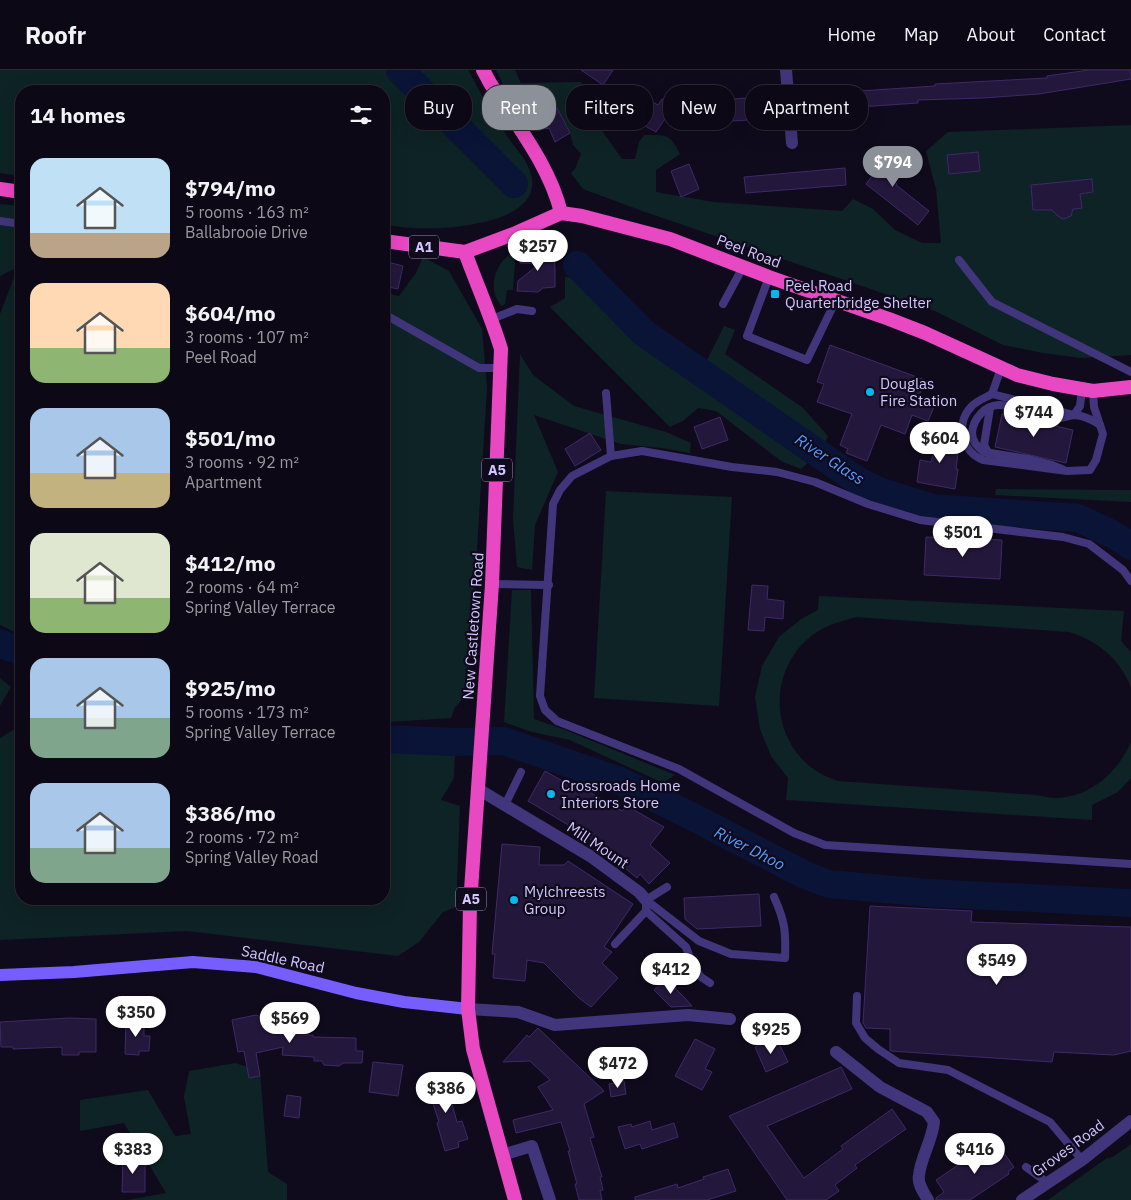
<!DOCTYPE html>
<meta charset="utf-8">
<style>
body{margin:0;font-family:"IBM Plex Sans",sans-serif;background:#1a1622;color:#f1f3f6;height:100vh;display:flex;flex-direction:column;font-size:19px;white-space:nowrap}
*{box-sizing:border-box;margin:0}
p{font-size:16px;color:#9a9aa0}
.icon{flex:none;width:28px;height:28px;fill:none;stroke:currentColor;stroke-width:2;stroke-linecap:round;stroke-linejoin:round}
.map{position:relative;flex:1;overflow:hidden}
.drawer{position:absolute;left:15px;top:15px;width:375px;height:820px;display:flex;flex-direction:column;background:#0c0815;border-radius:20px;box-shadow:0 5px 20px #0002,0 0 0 1px #2c2934}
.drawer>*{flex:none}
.banner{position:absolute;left:405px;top:15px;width:475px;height:45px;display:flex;gap:10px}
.price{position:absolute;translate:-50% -42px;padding:0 11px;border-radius:18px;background:#fff;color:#222;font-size:16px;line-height:32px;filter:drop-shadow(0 1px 2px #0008)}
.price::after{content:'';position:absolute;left:50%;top:30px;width:15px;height:11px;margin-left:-8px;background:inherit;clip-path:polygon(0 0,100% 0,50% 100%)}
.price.current{background:#8c9099;color:#fff}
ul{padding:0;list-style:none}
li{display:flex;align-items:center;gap:15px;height:125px;padding:0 15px}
li span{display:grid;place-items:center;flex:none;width:140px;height:100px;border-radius:15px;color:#555}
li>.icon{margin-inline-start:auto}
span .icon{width:60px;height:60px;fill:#fffc;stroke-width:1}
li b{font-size:21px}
h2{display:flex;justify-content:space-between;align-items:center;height:60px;padding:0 15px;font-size:21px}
.chip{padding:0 18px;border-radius:20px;background:#0c0815;box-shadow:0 5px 20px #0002,0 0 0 1px #2c2934;font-size:18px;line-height:45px}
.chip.current{background:#8c9099;color:#fff}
header{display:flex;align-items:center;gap:30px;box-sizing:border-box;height:70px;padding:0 25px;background:#0c0815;border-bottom:1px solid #2c2934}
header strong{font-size:24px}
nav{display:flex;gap:28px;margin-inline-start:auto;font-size:18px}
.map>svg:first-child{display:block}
</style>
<header>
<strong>Roofr</strong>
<nav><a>Home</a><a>Map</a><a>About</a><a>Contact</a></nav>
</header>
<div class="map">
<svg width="1131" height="1130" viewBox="0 0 1131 1130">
<rect width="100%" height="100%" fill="#100b1c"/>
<g fill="#0e2325">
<path d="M0 0H468C480 21 491 43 505 63 513 76 525 87 530 101 549 154 446 160 414 158 404 158 394 156 384 154V21H21V106L0 103Z"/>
<path d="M496 0H515L521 13 580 12 609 32 596 52 622 89H635L639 72 644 65C666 65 670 63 680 84L656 100V122L713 132 842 141 853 129 873 139 895 160 922 173H941L936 119 926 81 948 62 1131 55V285L1081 288 1043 283 1003 275 935 241 645 142 583 119 571 103 575 99 581 84 573 75 570 63 550 24 518 37 510 28Z"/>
<path d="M0 134 21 136V565L0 555V244L18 197 0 206Z"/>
<path d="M512 183 515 193 513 220H507L505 234 502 236C486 221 495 193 512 183Z"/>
<path d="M423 187 449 201 482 259 487 318 468 624 455 637 451 648 389 652 384 650V223L399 226 416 203Z"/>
<path d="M565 207 581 208 642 271 809 392 801 399 781 391 716 341 698 338 683 351 670 357 550 237 565 228Z"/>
<path d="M724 256 735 260 725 284 803 338 828 366 823 375 706 292Z"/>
<path d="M520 284 533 305 574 336 666 362 691 373 690 383 662 378 621 374 534 345 558 402 535 455 532 500 517 497 513 449Z"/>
<path d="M996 419 1131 420V432L995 425Z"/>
<path d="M606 421 732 427 719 636 594 628Z"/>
<path d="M512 520H531L534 649 563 659 675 705 663 713 570 670 532 662 504 652Z"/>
<path d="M819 526 1124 541 1121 571 1131 582V617C1119 588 1098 571 1069 562L856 547C842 551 829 554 817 562 774 590 767 652 802 689 812 700 824 706 838 711L1037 725C1043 726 1050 728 1056 728 1091 727 1118 702 1131 672V708L1118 722 1092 735V750L786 730 788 708 771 686 760 659 755 627 762 596 779 567 801 549 818 540Z"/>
<path d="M0 608 11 617 0 636Z"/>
<path d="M21 655V829H384V677L403 683 455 686 454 708 441 730 460 736 456 837 443 842 419 872 398 886 187 861 0 870V668Z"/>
<path d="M235 993 260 1001 268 1102 287 1114V1130H127L166 1123 124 1053 80 1061V1030L148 1020 175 1066 191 1064 184 1027 189 1001Z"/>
<path d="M1131 1074V1130H1048L1107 1088 1113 1087Z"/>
</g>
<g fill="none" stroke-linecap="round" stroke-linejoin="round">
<g stroke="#091437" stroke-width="28">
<path d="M400 0 514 114"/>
<path d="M577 195 644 263 858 411 879 421 933 438 1078 448 1112 464 1131 476"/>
<path d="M0 573 21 582"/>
<path d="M384 669 455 672 504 671 620 711 687 744 805 805 829 814 929 823 1131 833"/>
</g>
</g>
<g fill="#24173c" stroke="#3e2968">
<path d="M581 0H613L603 15Z"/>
<path d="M1089 0H1131V9L1039 24 983 28 918 30V33L815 40 814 24 935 16V14L1047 8V6Z"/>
<path d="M550 24 570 63 555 72 549 58 546 59 542 53 534 48 532 43 531 38 535 30Z"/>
<path d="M763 27 764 49 685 54 684 32Z"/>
<path d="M662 29 673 37 656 62 627 46 640 42 649 30 658 35Z"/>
<path d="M879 77 895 90 889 97 897 103 892 109 897 114 896 115 929 141 918 155 866 114 873 105 871 103 876 97 868 91Z"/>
<path d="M978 82 980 101 949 104 947 85Z"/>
<path d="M689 94 699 119 681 127 671 101Z"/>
<path d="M845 98 846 115 746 123 744 107Z"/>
<path d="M1092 109 1093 122 1080 124 1082 138 1073 139 1071 146 1063 149 1058 146 1052 140H1033L1031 115Z"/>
<path d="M553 181 555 197V217L543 218 538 222 517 221 518 211 539 194 520 193 519 185Z"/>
<path d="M384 191 403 196 398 219 384 216Z"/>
<path d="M830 275 925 310 917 331 934 337 928 351 912 345 905 364 881 355 867 391 846 383 848 379 840 375 852 344 817 332 824 314 817 312Z"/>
<path d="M1002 344 1073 360 1066 393 995 377Z"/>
<path d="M720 347 728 370 702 379 694 357Z"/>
<path d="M943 352 952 355 946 382 958 383 956 399H958L955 419 917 412 920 390 931 392Z"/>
<path d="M590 363 601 380 575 396 565 379Z"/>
<path d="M926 467 1002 470 1000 509 924 505Z"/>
<path d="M752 515 768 516 767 529 784 531 783 549 765 547 764 561 748 560Z"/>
<path d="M545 701 577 719 579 716 622 741 627 736 664 757 650 775 670 793 649 814 640 804 637 808 585 765 528 731Z"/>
<path d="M502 774 540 777 539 795H564L568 791 633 834 604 877 612 882 602 893 618 908 591 937 579 928 544 893 527 890 525 911 493 908 495 884H492Z"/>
<path d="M759 824 761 856 697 859 685 849 684 828Z"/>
<path d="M870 836 972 841 971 852 1131 857V981L1114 985 1054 982 1052 992 891 981 890 980V959L866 958 863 953Z"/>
<path d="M666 909 682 925 692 936 671 937 654 920Z"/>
<path d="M256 945 269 950 271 952 295 954V965H313V967L356 968V981H363L362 993H343L339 996 324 995 322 991H314V987L282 985 283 977 256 983 260 1006 249 1008 244 981 238 982 232 950Z"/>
<path d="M69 948 96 949V982H79V985H62V977L13 979V977H1L0 952Z"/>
<path d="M126 951H144V966H150L149 981H139V985L125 984Z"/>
<path d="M538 958 604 1021 584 1034 594 1067 590 1068 602 1107H600L603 1120 600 1121 602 1130H579L575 1114H577L568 1081H570L561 1052 516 1063 513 1050 553 1040 538 1017 550 1010 530 991 503 992 527 965 529 967Z"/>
<path d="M776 967 788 992 766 1002 755 977Z"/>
<path d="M695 969 715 979 705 999 712 1002 702 1020 675 1006Z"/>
<path d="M373 992 403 995 398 1026 369 1022Z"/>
<path d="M841 997 852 1019 767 1056 804 1108 843 1079 841 1076 892 1039 906 1059 855 1095 857 1098 835 1115 839 1121 826 1130H787L729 1046Z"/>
<path d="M444 1005 457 1052 462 1051 468 1069 458 1072 459 1077 445 1081 437 1053 439 1052 425 1010Z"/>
<path d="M624 1011 626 1024 611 1027 609 1014Z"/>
<path d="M287 1025 301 1027 299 1048 284 1046Z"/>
<path d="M650 1051 652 1060 674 1053 678 1067 642 1079 640 1074 625 1079 618 1057 631 1054 632 1057Z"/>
<path d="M989 1074 993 1078 998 1075 1014 1097 1008 1102 1009 1104 970 1130H936V1128L944 1122 936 1110Z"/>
<path d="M123 1087H140V1094H145V1122H122Z"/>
<path d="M728 1099 736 1121 707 1130H635V1127L677 1114 678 1118 704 1109 703 1107Z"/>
</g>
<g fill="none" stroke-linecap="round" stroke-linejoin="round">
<g stroke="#41367b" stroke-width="8">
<path d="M0 151 21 154"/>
<path d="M959 190 992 232 1131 302"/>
<path d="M769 207 747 266 807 290 836 230"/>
<path d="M723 234 743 197"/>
<path d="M384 244 479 298H500"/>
<path d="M492 249 517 239 532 241"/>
<path d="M1082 319 1080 336 1074 345 992 324C985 328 976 331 971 337 955 354 962 382 983 390L1067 401 1090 400 1096 390 1103 364 1094 337 1093 321"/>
<path d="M606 323 611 386"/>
<path d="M992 324 1001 298"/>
<path d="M989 384 984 375 990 338"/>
<path d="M1062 399 1052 395 1028 389 984 382C977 377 972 371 972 363 973 349 985 335 999 335 1020 335 1040 347 1060 348 1065 348 1070 345 1075 345 1084 346 1093 350 1100 355"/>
<path d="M1131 511 1123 500 1089 474 1063 467 920 450 868 434 815 412 777 402 732 397 642 381 611 386 572 406 560 420 553 434 540 626 545 640 557 651 679 699 794 763 825 775 1131 794"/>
<path d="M492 514 549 515"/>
<path d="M505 735 521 702"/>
<path d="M646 830 699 871 731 884 785 888C786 862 785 851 774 827"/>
<path d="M646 830V841L686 877 693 896 701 907 710 913"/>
<path d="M646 830 667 817"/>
<path d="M615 874 646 841"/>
<path d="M857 926 856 953 865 968 878 979 899 993 948 1000 1050 1052 1082 1090"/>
<path d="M1026 1097 1048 1113"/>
</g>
<g stroke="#41367b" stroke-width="12">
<path d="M786 0 792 73"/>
<path d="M478 719 590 786 639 822 646 830"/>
<path d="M468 939 518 942 555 955 688 945 730 949"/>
<path d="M836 982 880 1017 927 1042 934 1052C932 1071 921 1087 919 1105 917 1114 924 1123 928 1130"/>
<path d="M502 1085 532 1076 550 1130"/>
<path d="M1022 1130 1082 1090 1131 1051"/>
</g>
<path stroke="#765efe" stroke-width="12" d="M0 905 74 902 193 892 256 897 356 923 404 932 468 939"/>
<g stroke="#e848c1" stroke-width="14">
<path d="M483 0 490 13C515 53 550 96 561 143"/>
<path d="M0 119 21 122"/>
<path d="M384 171 465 182 516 163 561 143 582 146 670 169 769 207 889 249 925 263 1017 305 1053 314 1093 321 1131 317"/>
<path d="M465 182C477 215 491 246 501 279L492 514 470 835 468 939 473 979 515 1130"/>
</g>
</g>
<g fill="#02b9ef" stroke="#100b1c" stroke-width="2">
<rect x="770" y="219" width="10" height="10" rx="2.5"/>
<circle cx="870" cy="322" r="5"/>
<circle cx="551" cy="724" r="5"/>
<circle cx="514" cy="830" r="5"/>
</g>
<g text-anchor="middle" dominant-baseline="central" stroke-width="4.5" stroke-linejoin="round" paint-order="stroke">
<g fill="#100b1c" stroke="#998ebb" stroke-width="1">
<rect x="409" y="165.5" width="30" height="23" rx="4"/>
<rect x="482" y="388.5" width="30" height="23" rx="4"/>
<rect x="456" y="817.5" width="30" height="23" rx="4"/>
</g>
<g font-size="14" font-weight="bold" fill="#d4c6ff">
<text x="424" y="177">A1</text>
<text x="497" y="400">A5</text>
<text x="471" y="829">A5</text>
</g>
<g font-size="15" fill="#d4c6ff" stroke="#100b1c">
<text transform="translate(749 181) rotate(21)">Peel Road</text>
<text transform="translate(473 556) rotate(-86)">New Castletown Road</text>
<text transform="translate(598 775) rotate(34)">Mill Mount</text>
<text transform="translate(283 889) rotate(12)">Saddle Road</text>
<text transform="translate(1068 1078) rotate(-36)">Groves Road</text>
</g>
<g font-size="15" fill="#d4c6ff" stroke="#100b1c" text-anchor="start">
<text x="785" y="215">Peel Road<tspan x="785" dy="17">Quarterbridge Shelter</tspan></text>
<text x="880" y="313">Douglas<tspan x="880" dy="17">Fire Station</tspan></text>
<text x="561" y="715">Crossroads Home<tspan x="561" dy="17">Interiors Store</tspan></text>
<text x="524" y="821">Mylchreests<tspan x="524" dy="17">Group</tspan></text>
</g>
<g font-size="16" font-style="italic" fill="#559afe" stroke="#100b1c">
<text transform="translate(830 389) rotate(33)">River Glass</text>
<text transform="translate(750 778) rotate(27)">River Dhoo</text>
</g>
</g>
</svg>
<b class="price current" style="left:893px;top:118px">$794</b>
<b class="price" style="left:538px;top:202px">$257</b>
<b class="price" style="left:1034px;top:368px">$744</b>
<b class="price" style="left:940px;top:394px">$604</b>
<b class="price" style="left:963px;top:488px">$501</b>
<b class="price" style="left:997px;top:916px">$549</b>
<b class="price" style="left:671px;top:925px">$412</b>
<b class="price" style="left:136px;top:968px">$350</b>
<b class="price" style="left:290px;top:974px">$569</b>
<b class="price" style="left:771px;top:985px">$925</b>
<b class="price" style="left:618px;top:1019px">$472</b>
<b class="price" style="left:446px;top:1044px">$386</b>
<b class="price" style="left:133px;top:1105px">$383</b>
<b class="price" style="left:975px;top:1105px">$416</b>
<div class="banner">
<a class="chip">Buy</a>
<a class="chip current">Rent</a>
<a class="chip">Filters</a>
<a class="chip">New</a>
<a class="chip">Apartment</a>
</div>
<section class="drawer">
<h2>14 homes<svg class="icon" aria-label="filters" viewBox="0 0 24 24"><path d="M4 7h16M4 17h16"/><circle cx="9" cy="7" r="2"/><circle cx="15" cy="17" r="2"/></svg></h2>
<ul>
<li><span style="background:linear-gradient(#bfe0f5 75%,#b9a48a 0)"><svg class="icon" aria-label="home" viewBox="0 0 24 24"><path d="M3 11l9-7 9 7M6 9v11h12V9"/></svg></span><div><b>$794/mo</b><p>5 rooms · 163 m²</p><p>Ballabrooie Drive</p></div></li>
<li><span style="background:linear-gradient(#ffd9b3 65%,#8fb573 0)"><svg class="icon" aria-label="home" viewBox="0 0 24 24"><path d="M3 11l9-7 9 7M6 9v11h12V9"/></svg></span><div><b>$604/mo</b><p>3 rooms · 107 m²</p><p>Peel Road</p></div></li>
<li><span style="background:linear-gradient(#a9c7e8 65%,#c2b280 0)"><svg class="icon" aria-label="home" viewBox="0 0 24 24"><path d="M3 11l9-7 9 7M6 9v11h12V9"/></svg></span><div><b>$501/mo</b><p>3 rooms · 92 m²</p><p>Apartment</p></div></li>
<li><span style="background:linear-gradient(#dfe7d0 65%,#8fb573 0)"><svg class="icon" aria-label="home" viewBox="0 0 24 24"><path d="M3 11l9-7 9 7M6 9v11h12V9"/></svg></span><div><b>$412/mo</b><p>2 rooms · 64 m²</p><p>Spring Valley Terrace</p></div></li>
<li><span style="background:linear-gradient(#a9c7e8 60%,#7fa58c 0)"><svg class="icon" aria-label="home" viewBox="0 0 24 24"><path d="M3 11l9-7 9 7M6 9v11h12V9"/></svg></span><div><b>$925/mo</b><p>5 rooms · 173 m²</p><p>Spring Valley Terrace</p></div></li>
<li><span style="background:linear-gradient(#a9c7e8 65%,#7fa58c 0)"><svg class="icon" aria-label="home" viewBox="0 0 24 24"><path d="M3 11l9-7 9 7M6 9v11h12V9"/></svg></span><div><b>$386/mo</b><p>2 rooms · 72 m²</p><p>Spring Valley Road</p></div></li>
</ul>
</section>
</div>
